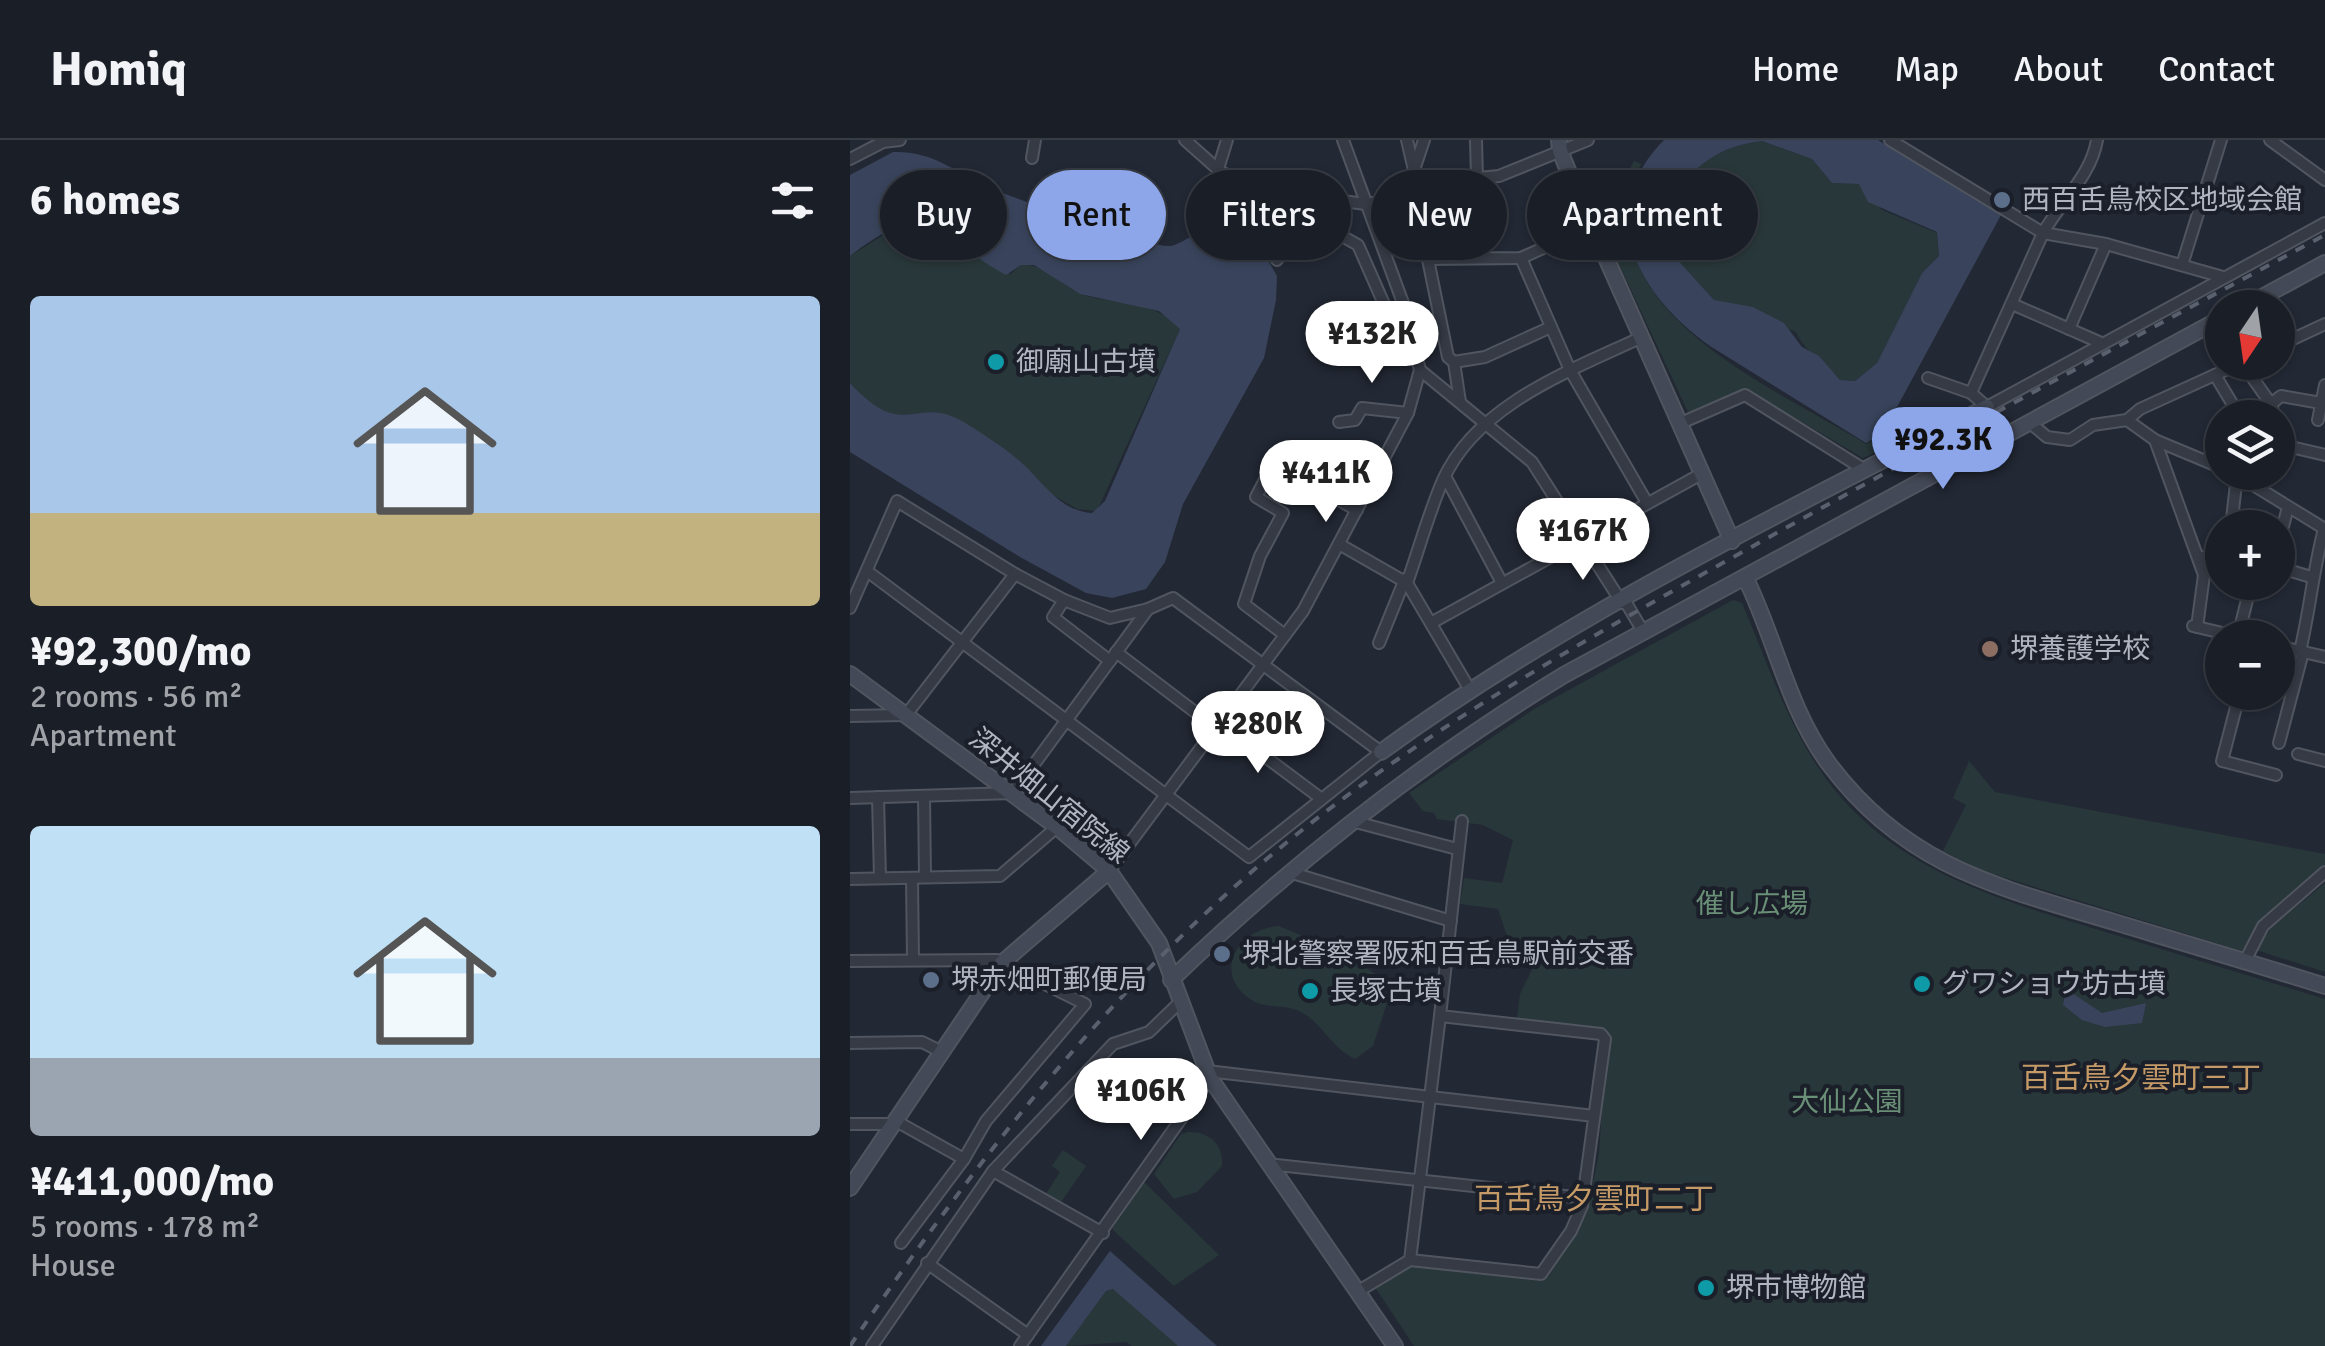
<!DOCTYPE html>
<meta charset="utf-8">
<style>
body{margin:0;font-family:Signika,"Noto Sans JP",sans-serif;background:#23272f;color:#f1f3f6;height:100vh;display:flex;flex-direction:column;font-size:38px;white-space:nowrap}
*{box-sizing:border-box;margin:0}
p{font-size:32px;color:#9fa2a7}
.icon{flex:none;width:55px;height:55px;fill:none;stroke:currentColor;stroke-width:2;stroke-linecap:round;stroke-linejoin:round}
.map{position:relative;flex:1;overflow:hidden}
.details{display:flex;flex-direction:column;background:#1a1e27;width:850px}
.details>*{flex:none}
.top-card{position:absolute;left:30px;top:30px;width:950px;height:90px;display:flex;gap:20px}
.needle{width:65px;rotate:193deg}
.fabs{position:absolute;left:1355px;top:150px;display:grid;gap:20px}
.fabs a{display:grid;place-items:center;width:90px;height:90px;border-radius:50%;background:#1a1e27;box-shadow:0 2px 8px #0004,0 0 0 2px #383c44;font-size:50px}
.price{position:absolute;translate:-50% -85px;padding:0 22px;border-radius:35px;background:#fff;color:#222;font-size:32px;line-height:65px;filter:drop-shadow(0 2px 5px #0008)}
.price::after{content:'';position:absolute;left:50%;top:60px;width:30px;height:22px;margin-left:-15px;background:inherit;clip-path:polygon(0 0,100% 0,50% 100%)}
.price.current{background:#8da6ea;color:#111}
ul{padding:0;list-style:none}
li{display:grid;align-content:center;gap:20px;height:530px;padding:0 30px}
li span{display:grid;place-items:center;height:310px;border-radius:10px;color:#555}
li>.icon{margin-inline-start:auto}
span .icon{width:180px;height:180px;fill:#fffc;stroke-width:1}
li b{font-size:42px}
h2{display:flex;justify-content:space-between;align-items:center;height:120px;padding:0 30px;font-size:42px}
.pill{padding:0 35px;border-radius:45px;background:#1a1e27;box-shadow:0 2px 8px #0004,0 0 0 2px #383c44;font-size:35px;line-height:90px}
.pill.current{background:#8da6ea;color:#111}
header{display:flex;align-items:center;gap:60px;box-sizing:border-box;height:140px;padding:0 50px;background:#1a1e27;border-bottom:2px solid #383c44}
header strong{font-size:48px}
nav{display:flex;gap:55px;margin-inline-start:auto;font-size:35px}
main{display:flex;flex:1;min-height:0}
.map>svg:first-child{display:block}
</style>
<header>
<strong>Homiq</strong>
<nav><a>Home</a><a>Map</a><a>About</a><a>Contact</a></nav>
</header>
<main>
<section class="details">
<h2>6 homes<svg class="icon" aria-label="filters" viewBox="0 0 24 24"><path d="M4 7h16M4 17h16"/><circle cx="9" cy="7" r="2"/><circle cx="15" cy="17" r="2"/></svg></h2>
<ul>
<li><span style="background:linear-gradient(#a9c7e8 70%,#c2b280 0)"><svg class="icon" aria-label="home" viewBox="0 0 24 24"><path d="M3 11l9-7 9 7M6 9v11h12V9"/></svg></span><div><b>¥92,300/mo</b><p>2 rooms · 56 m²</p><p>Apartment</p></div></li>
<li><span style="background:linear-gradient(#bfe0f5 75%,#9aa5b1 0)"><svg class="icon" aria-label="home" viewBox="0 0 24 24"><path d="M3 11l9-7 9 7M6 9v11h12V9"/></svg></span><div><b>¥411,000/mo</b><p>5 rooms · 178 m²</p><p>House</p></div></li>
</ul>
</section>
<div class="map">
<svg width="1475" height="1206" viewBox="0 0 1475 1206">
<rect width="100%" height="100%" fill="#222834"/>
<g fill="#283739">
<path d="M912 1 962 19 982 43 1009 44 1032 70 1087 93 1089 116 1072 133 1027 223 1005 241 990 240C976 224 953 210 946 192L864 160 825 117 823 55C849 22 871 6 912 1Z"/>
<path d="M784 21 792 24C782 35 781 52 779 67 768 184 932 252 1016 304L1034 293 1049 267 1076 289 1013 318 898 250 838 272 740 62 768 49Z"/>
<path d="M56 81C100 85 122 120 161 134L170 125C196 122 211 147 234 155 265 165 309 161 330 189L247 371 227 369 194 350 174 326 88 272 40 276 22 267 0 243V116Z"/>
<path d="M883 460 892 463C918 523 937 586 977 640 1048 736 1164 764 1272 797 1340 818 1407 838 1475 859V1206H564L525 1147 560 1126 689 1141 699 1136 737 1073 749 1013 757 891 667 878 670 854 685 824 654 810 659 802 648 769 610 764 614 738 652 743 663 700 633 685 587 679 584 673 573 671 559 653 684 569Z"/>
<path d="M1119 621 1145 652 1475 714V724L1408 784 1392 811 1133 731 1093 711 1116 665 1103 658Z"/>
<path d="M1475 743V832L1406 810 1422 787Z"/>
<path d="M429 786 457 798 474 817 505 821 543 845 523 906 505 919C482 908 473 885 453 873 437 863 415 870 400 859 360 831 391 788 429 786Z"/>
<path d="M338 992C358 991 374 1004 372 1026L347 1052 324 1059 304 1034 331 994Z"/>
<path d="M213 1010 236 1026 209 1065 194 1057 210 1032 202 1026Z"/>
<path d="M294 1042 369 1115 324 1146 262 1089Z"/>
<path d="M264 1149 328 1206H282L276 1202 216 1206 256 1151Z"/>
</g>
<g fill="#39445c" fill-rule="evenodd">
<path d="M814 0H1028L1151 75 1033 293 1016 303 860 206C788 155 742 73 814 0ZM912 1 962 19 982 43 1009 44 1018 62 1087 92 1089 116 1072 133 1027 223 1005 241 990 240 969 216 952 207 934 183 903 167 864 160 825 117 823 55C849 22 871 6 912 1Z"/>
<path d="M43 12C83 11 102 30 136 46 160 57 303 109 321 106 330 104 341 96 349 92L415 115 427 136 426 160 414 218 333 364 315 422 296 449 262 458 236 453 170 417 0 312V243C57 305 65 251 117 284 136 296 158 310 174 325 195 345 211 371 242 373L255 361 330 189 309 171 230 154 184 125H171L156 135C84 96 83 51 0 116V35Z"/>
<path d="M1216 849 1252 873 1296 863 1292 883 1255 887 1232 880 1213 865Z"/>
<path d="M260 1111 367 1206H328L263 1149 256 1151 216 1206H191Z"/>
</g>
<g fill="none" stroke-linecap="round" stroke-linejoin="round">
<defs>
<g id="street">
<path d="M335 0 371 32 412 51 516 64 605 50 619 39 649 36 738 0"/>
<path d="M557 0 570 56"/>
<path d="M626 0 627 38"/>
<path d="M1040 0 1193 93 1121 253 1137 267 1475 83"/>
<path d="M1247 0C1241 36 1211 61 1193 93L1256 104 1373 137"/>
<path d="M1420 0 1475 40"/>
<path d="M182 18 185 0"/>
<path d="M0 19 33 2 50 0"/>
<path d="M565 27 574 0"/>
<path d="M368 29 377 0"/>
<path d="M419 55 508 105 545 189 564 210"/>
<path d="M565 56 598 217 604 222"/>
<path d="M671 118 720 230 796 361"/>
<path d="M580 119 671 118 742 86"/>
<path d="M427 120 454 74"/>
<path d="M1332 125 1371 0"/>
<path d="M1162 164 1249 202"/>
<path d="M1219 189 1256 104"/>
<path d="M1428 206 1475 184"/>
<path d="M1392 223 1421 264 1425 278"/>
<path d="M570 230 682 322 772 463"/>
<path d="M1365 235 1386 270"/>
<path d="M1078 238 1121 253"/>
<path d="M610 262 604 222 635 217 701 187"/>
<path d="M1421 264 1431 256 1471 263"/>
<path d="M1277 280 1290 269 1393 222"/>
<path d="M1468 280 1475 245"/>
<path d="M489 282 505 280 512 268 558 273"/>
<path d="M1179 282 1197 297 1220 300 1243 285 1277 280 1305 300 1372 328"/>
<path d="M831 283 895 255 1015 330"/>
<path d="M1305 300 1354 435 1347 487"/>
<path d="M1428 304 1475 315"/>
<path d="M419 332 406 357 433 373 410 416 394 464 435 495"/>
<path d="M1382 332 1475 389"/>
<path d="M595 336 652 443"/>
<path d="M457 343 507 370"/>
<path d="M1381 388 1387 335"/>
<path d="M489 404 557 443"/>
<path d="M1428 406 1438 367"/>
<path d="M1348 417 1372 418"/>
<path d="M1428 427 1461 437"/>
<path d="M214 460 260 478 298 469"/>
<path d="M775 461 794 493"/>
<path d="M0 468 47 361 165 434"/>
<path d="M581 483 853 333"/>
<path d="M1343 486 1393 498"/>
<path d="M1388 496 1400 448"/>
<path d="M529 503 555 439"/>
<path d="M1428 506 1475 517"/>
<path d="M1450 511C1460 470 1463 430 1474 389"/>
<path d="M266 512 366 588"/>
<path d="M620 550 557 443C569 409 579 372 593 340 627 264 722 230 792 197"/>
<path d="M1390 552 1372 621 1426 635"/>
<path d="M0 576 56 575 165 434 214 460 203 477 260 521"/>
<path d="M370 583 469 657"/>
<path d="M1429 603 1453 512"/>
<path d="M1448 614 1475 621"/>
<path d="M74 656 75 737"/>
<path d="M28 657 30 738"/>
<path d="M0 658 163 653 298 469 323 458 531 612 399 717C272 622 145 526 17 431"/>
<path d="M502 681 607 709"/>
<path d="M259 731 453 471 558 273 570 230 553 163 493 0"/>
<path d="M439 732 601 781"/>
<path d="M62 738 63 820"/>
<path d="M0 739 150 736 207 687"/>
<path d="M0 821 147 820 235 864 136 981 114 1019 51 1103"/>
<path d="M1395 821 1413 786 1475 732"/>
<path d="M0 903 72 902 92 912"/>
<path d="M357 931 744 976"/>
<path d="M46 981 114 1019"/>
<path d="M0 984H43"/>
<path d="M418 1024 734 1058"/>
<path d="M143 1031 253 1093"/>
<path d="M560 1120 590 876"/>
<path d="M77 1123 178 1195"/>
<path d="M507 1152 560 1120 691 1134 721 1091 732 1066 755 899 751 894 590 876 612 681"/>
<path d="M22 1206 143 1031 263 904 299 892 328 864"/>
<path d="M170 1206 360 938"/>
</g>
<g id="secondary">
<path d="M709 0 710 11 729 57 882 401"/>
<path d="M1392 168 1475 123"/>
<path d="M895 437C926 499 937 567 979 624 1056 727 1148 747 1264 782 1334 803 1405 824 1475 846"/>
<path d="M0 534 207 687 259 731 309 803 360 938 545 1206"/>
<path d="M531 612C716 477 933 372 1137 267"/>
<path d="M321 840C442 724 571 622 714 535L1372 178"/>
<path d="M0 1048 152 823 259 731"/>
</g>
</defs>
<use href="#street" stroke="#50555f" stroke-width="14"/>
<use href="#secondary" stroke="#50555f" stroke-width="18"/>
<use href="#street" stroke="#353a45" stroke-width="10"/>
<use href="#secondary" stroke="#444957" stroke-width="14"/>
<path stroke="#5a606d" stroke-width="4" stroke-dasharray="10 10" stroke-linecap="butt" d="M0 1206C107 1049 218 901 358 771 518 621 706 516 896 410 1088 303 1281 199 1475 95"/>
</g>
<g fill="#5c6f8a" stroke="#1b1f29" stroke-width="4">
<circle cx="1152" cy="60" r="10"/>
<circle cx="372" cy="814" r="10"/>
<circle cx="81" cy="840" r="10"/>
</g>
<g fill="#0f9aa8" stroke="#1b1f29" stroke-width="4">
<circle cx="146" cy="222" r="10"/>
<circle cx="1072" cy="844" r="10"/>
<circle cx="460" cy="851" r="10"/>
<circle cx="856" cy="1148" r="10"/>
</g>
<circle fill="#8d6e63" stroke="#1b1f29" stroke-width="4" cx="1140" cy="509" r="10"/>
<g text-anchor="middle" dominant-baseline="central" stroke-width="8" stroke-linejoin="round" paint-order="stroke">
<g font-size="28" fill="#b0b5c1" stroke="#1b1f29" text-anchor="start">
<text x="1172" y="60">西百舌鳥校区地域会館</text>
<text x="166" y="222">御廟山古墳</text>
<text x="1160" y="509">堺養護学校</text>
<text x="392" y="814">堺北警察署阪和百舌鳥駅前交番</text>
<text x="101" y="840">堺赤畑町郵便局</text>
<text x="1092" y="844">グワショウ坊古墳</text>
<text x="480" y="851">長塚古墳</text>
<text x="876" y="1148">堺市博物館</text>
</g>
<g font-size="28" fill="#b0b5c1" stroke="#1b1f29">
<text transform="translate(199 656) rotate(39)">深井畑山宿院線</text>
</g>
<g font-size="28" fill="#6a8f77" stroke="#1b1f29">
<text x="902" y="764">催し広場</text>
<text x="997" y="962">大仙公園</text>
</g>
<g font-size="30" fill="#c59a67" stroke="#1b1f29">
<text x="1291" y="938">百舌鳥夕雲町三丁</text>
<text x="744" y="1059">百舌鳥夕雲町二丁</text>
</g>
</g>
</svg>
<div class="fabs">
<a><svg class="needle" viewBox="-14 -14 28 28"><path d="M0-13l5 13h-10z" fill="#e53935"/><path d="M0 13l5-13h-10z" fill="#9fa2a7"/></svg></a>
<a><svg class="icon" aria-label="layers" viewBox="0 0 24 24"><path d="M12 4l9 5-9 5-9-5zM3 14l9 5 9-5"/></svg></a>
<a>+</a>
<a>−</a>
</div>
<b class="price" style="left:522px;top:246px">¥132K</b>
<b class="price current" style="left:1093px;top:352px">¥92.3K</b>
<b class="price" style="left:476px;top:385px">¥411K</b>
<b class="price" style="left:733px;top:443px">¥167K</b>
<b class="price" style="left:408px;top:636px">¥280K</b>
<b class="price" style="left:291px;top:1003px">¥106K</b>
<div class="top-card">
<a class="pill">Buy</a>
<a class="pill current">Rent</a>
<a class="pill">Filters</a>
<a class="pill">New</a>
<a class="pill">Apartment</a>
</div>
</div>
</main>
